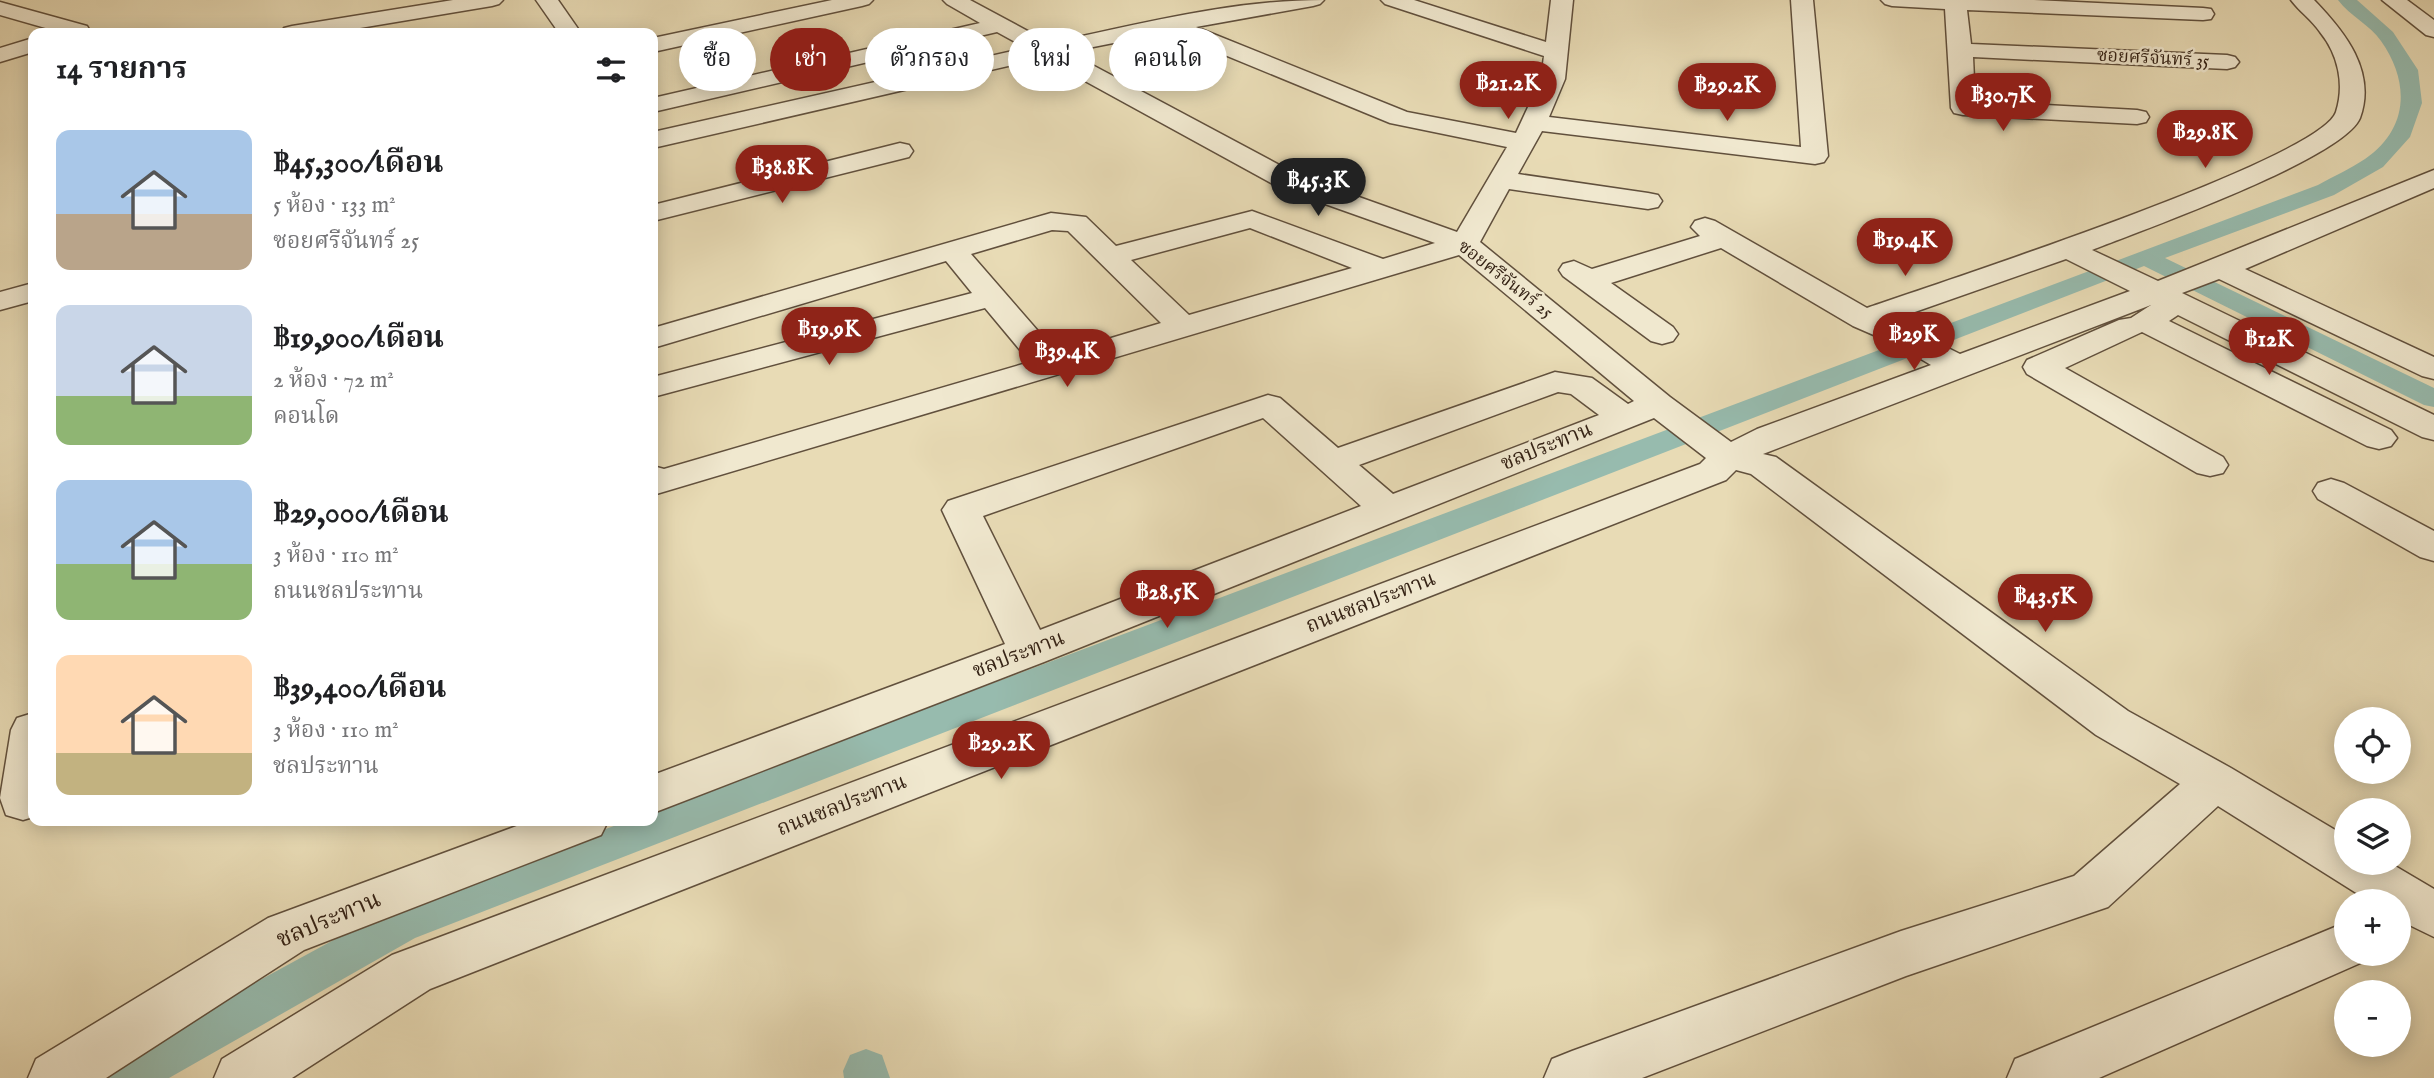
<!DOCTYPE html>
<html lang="th">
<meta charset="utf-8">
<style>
body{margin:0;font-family:"IM FELL English","Noto Serif Thai",serif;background:#f2f2f2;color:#202124;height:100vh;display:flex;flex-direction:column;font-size:26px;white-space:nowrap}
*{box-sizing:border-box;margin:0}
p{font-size:23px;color:#757577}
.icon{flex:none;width:38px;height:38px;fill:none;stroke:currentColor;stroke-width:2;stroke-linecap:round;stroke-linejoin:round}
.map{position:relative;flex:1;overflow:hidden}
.details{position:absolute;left:28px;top:28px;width:630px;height:798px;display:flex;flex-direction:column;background:#fff;border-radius:14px;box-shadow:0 4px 18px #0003}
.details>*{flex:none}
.guide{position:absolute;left:679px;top:28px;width:665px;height:63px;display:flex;gap:14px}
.tools{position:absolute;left:2334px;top:707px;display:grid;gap:14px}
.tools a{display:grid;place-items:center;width:77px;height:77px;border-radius:50%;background:#fff;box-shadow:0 4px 18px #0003;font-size:35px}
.price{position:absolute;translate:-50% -60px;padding:0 16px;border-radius:24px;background:#8f2418;color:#fff;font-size:23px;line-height:46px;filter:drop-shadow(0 2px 4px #0008)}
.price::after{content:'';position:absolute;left:50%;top:42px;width:21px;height:16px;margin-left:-10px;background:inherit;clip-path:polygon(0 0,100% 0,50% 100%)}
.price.active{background:#222;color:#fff}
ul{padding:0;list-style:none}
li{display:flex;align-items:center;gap:21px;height:175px;padding:0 28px}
li span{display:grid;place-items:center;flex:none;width:196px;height:140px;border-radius:14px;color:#555}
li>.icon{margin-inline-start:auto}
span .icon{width:84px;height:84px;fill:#fffc;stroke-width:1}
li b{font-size:30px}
h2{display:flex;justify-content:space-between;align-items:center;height:84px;padding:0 28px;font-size:30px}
.tag{padding:0 24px;border-radius:32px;background:#fff;box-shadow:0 4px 18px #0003;font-size:24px;line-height:63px}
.tag.active{background:#8f2418;color:#fff}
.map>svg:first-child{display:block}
</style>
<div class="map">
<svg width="2434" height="1078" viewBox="0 0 2434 1078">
<rect width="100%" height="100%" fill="#e8dbb5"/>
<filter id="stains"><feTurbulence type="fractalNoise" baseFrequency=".00286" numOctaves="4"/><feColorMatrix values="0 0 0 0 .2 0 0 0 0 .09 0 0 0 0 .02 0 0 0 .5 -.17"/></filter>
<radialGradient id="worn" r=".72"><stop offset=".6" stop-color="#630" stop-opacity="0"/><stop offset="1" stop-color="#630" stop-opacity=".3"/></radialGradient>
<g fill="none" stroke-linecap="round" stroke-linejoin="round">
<g fill="#97bbae" fill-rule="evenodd">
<path d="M2338 0H2357L2393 32 2418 70 2422 103 2410 137 2383 167 2334 195 2165 258 2434 388V407L2424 405 2144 266 415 938 169 1078H102L109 1062 385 912 627 821H653V811L2318 185C2334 176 2350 169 2365 159 2409 129 2410 82 2381 41 2370 25 2350 16 2338 0Z"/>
<path d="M866 1049 882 1055 890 1078H844L843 1071 850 1055Z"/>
</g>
<defs>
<g id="minor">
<path d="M453 0H503L499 4 492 6 330 33H281L284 28 292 26Z"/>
<path d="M536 0H558L581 33H559Z"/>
<path d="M832 0H873L869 4 862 6 653 52V38Z"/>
<path d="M943 0H970L1050 43C1140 24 1231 0 1324 0L1320 4 1313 6 1196 27 1407 112 1516 133 1541 79 1544 56 1385 4 1381 0H1414L1546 42 1551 0H1573L1565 79 1549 117 1801 147 1791 0H1813L1828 156 1824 162 1815 164 1542 131 1518 174 1648 193 1658 195 1662 201 1658 207 1648 209 1509 189 1480 242 1670 397 1731 442 1757 429 1931 365 1899 346 1853 326 1721 248 1611 283 1673 327 1678 334 1673 341 1662 344 1651 341 1563 276 1559 270 1563 264 1574 261 1592 269 1700 236 1691 227 1695 221 1705 218 1715 221 1867 308C1932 285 2320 160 2336 112 2345 84 2338 54 2320 32 2312 20 2300 12 2291 0H2314C2344 31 2377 71 2360 118 2343 159 2140 231 2092 250L2158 281 2434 170V188L2245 269 2434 357V379L2422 376 2219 279 2182 293 2434 415V440L2422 437 2178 315 2169 321 2391 430 2397 438 2391 446 2379 449 2367 446 2142 332 2065 368 2223 457 2228 465 2223 473 2210 476 2197 473 2027 374 2023 367 2027 360 2119 320 2131 318 2151 305 1763 454 1776 457 2128 711 2231 768 2347 837V863H2390L2434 889V937L2399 920V901H2369L2218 806 2108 907 1906 976 1642 1078H1544L1552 1059 1572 1051 1901 931 2074 876 2180 784 2096 735 1751 474 1736 470 1726 480 430 989 292 1078H214L222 1059 392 955 1700 464 1706 458 1654 418 1044 662 653 813V775L1005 644 942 510 948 501 1268 395 1280 398 1338 448 1555 372 1592 378 1628 404 1634 401 1459 255 653 495V466L664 469 1030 362 985 308 653 397V377L972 293 946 261 653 348V328L1051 213 1086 217 1116 246 1252 211 1383 259 1435 243 1280 188 1043 58 653 148V132L1026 48 997 32 653 112V98L980 23 947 4ZM1169 32 1390 123 1507 147 1457 232 1300 176 1068 52ZM1250 228 1352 268 1189 315 1131 260ZM1052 230 1068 231 1161 323 1058 354 971 254ZM2066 259 2130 291 1960 354 1892 320ZM1558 392 1571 394 1599 415 1393 494 1359 465ZM1263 418 1361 506 1040 630 983 516Z"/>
<path d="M1881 0H2034L2203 8 2211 9 2214 14 2211 19 2203 20 1967 10 1971 44 2227 55 2235 57 2239 62 2235 67 2227 69 1973 57 1975 101 2137 110 2146 112 2149 117 2146 122 2137 124 1963 115 1954 113 1951 108 1945 9 1892 6 1885 4Z"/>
<path d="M2382 0H2407L2434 20V37L2426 35Z"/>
<path d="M0 2 87 26 90 31 88 33H63L0 15Z"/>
<path d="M33 38V52L0 62V48Z"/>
<path d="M900 143 909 145 913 151 909 157 653 221V205Z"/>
<path d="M33 283V301L0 310V292Z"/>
<path d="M2331 479 2344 483 2434 531V561L2420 557 2318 499 2313 491 2318 483Z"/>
<path d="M33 713V817L23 820 6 815 0 798 11 730 17 718Z"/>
<path d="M530 821H608L601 835 304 950 106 1078H28L36 1059 268 918Z"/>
<path d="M2347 922V954H2369L2365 961 2099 1078H2007L2015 1059Z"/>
</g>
</defs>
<use href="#minor" stroke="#61503d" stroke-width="3"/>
<use href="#minor" fill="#f0e8cf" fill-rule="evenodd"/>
</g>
<g text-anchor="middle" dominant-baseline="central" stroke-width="5" stroke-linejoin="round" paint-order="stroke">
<g font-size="18" fill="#342215" stroke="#f0e8cf">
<text transform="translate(2153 59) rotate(3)">ซอยศรีจันทร์ 35</text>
<text transform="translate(1505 280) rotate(38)">ซอยศรีจันทร์ 25</text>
</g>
<g font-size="21" fill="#342215" stroke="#f0e8cf">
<text transform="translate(1547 447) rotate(-22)">ชลประทาน</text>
<text transform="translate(1371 603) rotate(-21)">ถนนชลประทาน</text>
<text transform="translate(1019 655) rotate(-21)">ชลประทาน</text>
<text transform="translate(842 806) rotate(-21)">ถนนชลประทาน</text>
</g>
<g font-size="24" fill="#342215" stroke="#f0e8cf">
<text transform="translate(329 920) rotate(-23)">ชลประทาน</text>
</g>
</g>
<rect width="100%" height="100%" filter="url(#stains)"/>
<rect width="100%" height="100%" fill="url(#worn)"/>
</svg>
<div class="tools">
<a><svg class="icon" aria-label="locate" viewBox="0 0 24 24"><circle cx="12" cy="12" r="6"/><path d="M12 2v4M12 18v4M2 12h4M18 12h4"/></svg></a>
<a><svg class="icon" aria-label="layers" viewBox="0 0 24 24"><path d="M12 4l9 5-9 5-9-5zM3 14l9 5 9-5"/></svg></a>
<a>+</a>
<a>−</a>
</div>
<b class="price" style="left:1508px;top:121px">฿21.2K</b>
<b class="price" style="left:1727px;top:123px">฿29.2K</b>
<b class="price" style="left:2003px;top:133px">฿30.7K</b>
<b class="price" style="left:2205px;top:170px">฿29.8K</b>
<b class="price" style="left:782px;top:205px">฿38.8K</b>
<b class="price active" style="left:1318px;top:218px">฿45.3K</b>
<b class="price" style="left:1905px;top:278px">฿19.4K</b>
<b class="price" style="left:829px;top:367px">฿19.9K</b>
<b class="price" style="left:1914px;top:372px">฿29K</b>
<b class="price" style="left:2269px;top:377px">฿12K</b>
<b class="price" style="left:1067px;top:389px">฿39.4K</b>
<b class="price" style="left:1167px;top:630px">฿28.5K</b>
<b class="price" style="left:2045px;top:634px">฿43.5K</b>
<b class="price" style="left:1001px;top:781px">฿29.2K</b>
<div class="guide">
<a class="tag">ซื้อ</a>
<a class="tag active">เช่า</a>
<a class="tag">ตัวกรอง</a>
<a class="tag">ใหม่</a>
<a class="tag">คอนโด</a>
</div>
<section class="details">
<h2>14 รายการ<svg class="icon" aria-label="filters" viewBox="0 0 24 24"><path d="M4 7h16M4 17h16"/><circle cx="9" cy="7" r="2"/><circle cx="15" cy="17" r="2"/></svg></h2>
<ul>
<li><span style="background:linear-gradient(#a9c7e8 60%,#b9a48a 0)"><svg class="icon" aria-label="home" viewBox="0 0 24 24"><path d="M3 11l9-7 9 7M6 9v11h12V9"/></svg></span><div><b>฿45,300/เดือน</b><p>5 ห้อง · 133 m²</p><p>ซอยศรีจันทร์ 25</p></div></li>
<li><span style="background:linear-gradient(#c9d6e8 65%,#8fb573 0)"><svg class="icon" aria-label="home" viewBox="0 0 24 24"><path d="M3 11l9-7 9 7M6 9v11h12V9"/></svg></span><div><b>฿19,900/เดือน</b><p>2 ห้อง · 72 m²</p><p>คอนโด</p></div></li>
<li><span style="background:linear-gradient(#a9c7e8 60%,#8fb573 0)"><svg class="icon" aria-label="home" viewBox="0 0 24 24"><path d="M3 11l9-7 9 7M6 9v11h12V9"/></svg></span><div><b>฿29,000/เดือน</b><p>3 ห้อง · 110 m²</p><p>ถนนชลประทาน</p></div></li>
<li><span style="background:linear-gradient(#ffd9b3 70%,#c2b280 0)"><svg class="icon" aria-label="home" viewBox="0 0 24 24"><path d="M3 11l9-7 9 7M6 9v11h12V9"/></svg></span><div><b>฿39,400/เดือน</b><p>3 ห้อง · 110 m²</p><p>ชลประทาน</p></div></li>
</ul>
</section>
</div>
